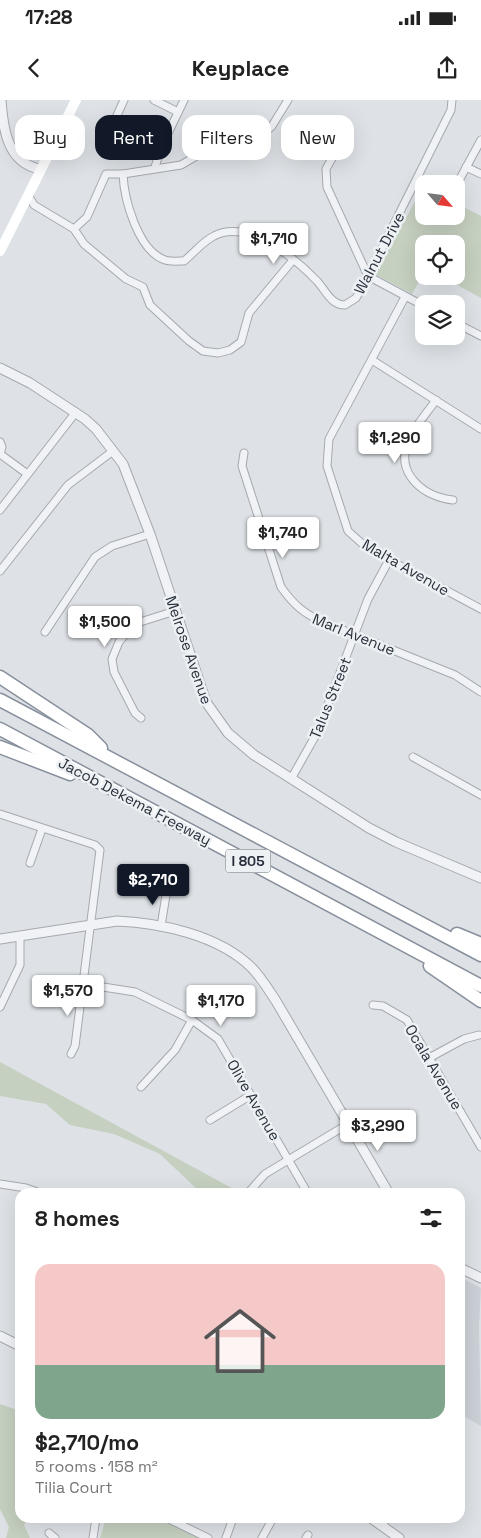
<!DOCTYPE html>
<meta charset="utf-8">
<style>
body{margin:0;font-family:"Space Grotesk",sans-serif;background:#f2f2f2;color:#222;height:100vh;display:flex;flex-direction:column;font-size:19px;white-space:nowrap}
*{box-sizing:border-box;margin:0}
p{font-size:16px;color:#767676}
.icon{flex:none;width:28px;height:28px;fill:none;stroke:currentColor;stroke-width:2;stroke-linecap:round;stroke-linejoin:round}
.map{position:relative;flex:1;overflow:hidden}
.sheet{position:absolute;left:15px;top:1088px;width:450px;height:335px;display:flex;flex-direction:column;background:#fff;border-radius:15px;box-shadow:0 5px 20px #0002}
.sheet>*{flex:none}
.hud{position:absolute;left:15px;top:15px;width:451px;height:45px;display:flex;gap:10px}
.needle{width:32px;rotate:118deg}
.tools{position:absolute;left:415px;top:75px;display:grid;gap:10px}
.tools a{display:grid;place-items:center;width:50px;height:50px;border-radius:10px;background:#fff;box-shadow:0 5px 20px #0002;font-size:25px}
.price{position:absolute;translate:-50% -42px;padding:0 11px;border-radius:5px;background:#fff;color:#222;font-size:16px;line-height:32px;filter:drop-shadow(0 1px 2px #0008)}
.price::after{content:'';position:absolute;left:50%;top:30px;width:15px;height:11px;margin-left:-8px;background:inherit;clip-path:polygon(0 0,100% 0,50% 100%)}
.price.active{background:#111827;color:#fff}
ul{padding:0;list-style:none}
li{display:grid;align-content:center;gap:10px;height:265px;padding:0 20px}
li+li{border-top:1px solid #e0e0e0}
li span{display:grid;place-items:center;height:155px;border-radius:15px;color:#555}
li>.icon{margin-inline-start:auto}
span .icon{width:90px;height:90px;fill:#fffc;stroke-width:1}
li b{font-size:21px}
h2{display:flex;justify-content:space-between;align-items:center;height:60px;padding:0 20px;font-size:21px}
.tag{padding:0 18px;border-radius:15px;background:#fff;box-shadow:0 5px 20px #0002;font-size:18px;line-height:45px}
.tag.active{background:#111827;color:#fff}
.status{display:flex;justify-content:space-between;align-items:center;height:35px;padding:0 25px;background:#fff;direction:ltr}
.status svg{height:14px;fill:currentColor}
header{display:flex;justify-content:space-between;align-items:center;height:65px;padding:0 20px;background:#fff;font-size:22px;font-weight:600}
.map>svg:first-child{display:block}
</style>
<div class="status"><b>17:28</b><svg viewBox="0 0 49 12"><path d="M0 12V9h3v3zM5 12V6h3v6zM10 12V3h3v9zM15 12V0h3v12zM26 1h20v11H26zM47 4h2v5h-2z"/></svg></div>
<header><svg class="icon" aria-label="back" viewBox="0 0 24 24"><path d="M15 5l-7 7 7 7"/></svg>Keyplace<svg class="icon" aria-label="share" viewBox="0 0 24 24"><path d="M12 15V3M7 8l5-5 5 5M5 13v7h14v-7"/></svg></header>
<div class="map">
<svg width="481" height="1438" viewBox="0 0 481 1438">
<rect width="100%" height="100%" fill="#dee2e6"/>
<path fill="#ccd1d8" d="M460 1177 481 1188 479 1226 481 1326 460 1314Z"/>
<g fill="#c5d0c0">
<path d="M424 85V116H456V103L481 116V198L441 176H456V144H424V173L412 194 375 174Z"/>
<path d="M0 962 239 1092H200L160 1054 114 1034 70 1025 46 1004 0 996Z"/>
<path d="M0 1304 20 1311V1418H28L24 1425 30 1438H6L9 1427 0 1409Z"/>
<path d="M106 1418H169L210 1438H100Z"/>
</g>
<g fill="none" stroke-linecap="round" stroke-linejoin="round">
<defs>
<g id="minor">
<path d="M154 0 178 12"/>
<path d="M108 35 124 0"/>
<path d="M335 53 326 69 327 87 368 176 424 206"/>
<path d="M155 67 161 48 184 0"/>
<path d="M466 67 481 74"/>
<path d="M123 74C124 99 138 151 165 160 171 162 178 161 184 161 194 153 203 141 214 136 247 118 296 159 317 181 326 191 331 205 345 205L356 198 365 182 451 10 452 0"/>
<path d="M456 86 481 40"/>
<path d="M28 95 34 105 74 129 84 144 126 179 143 187 150 205 189 241 203 251 218 253 230 250 241 242 249 213 293 160"/>
<path d="M74 129 87 117 106 74H123L181 65 215 45 264 33 272 26 288 0"/>
<path d="M405 197 329 339 327 366 348 431 367 448 481 509"/>
<path d="M456 223 481 236"/>
<path d="M372 260 481 329"/>
<path d="M436 300C427 313 414 327 408 342 395 374 424 397 453 400"/>
<path d="M0 342 2 347 0 354"/>
<path d="M244 353 242 366 281 487C293 504 304 514 323 522L455 575 481 592"/>
<path d="M0 354 26 373"/>
<path d="M0 410 76 312"/>
<path d="M0 471 68 385 113 351"/>
<path d="M45 532 95 457 112 446 150 434"/>
<path d="M141 618 135 613 114 572 112 559 119 542 131 527 137 523 175 511"/>
<path d="M413 657 481 695"/>
<path d="M291 679 317 633 368 499 389 460"/>
<path d="M0 714 95 745 100 750 75 946 71 954"/>
<path d="M30 763 42 729"/>
<path d="M161 826 167 789"/>
<path d="M84 884 135 892 192 920 218 939 307 1092"/>
<path d="M373 905 383 906 407 920 481 1047"/>
<path d="M0 907 20 865V836"/>
<path d="M429 958 464 939 479 935"/>
<path d="M141 987 175 950 192 920"/>
<path d="M210 1020 251 995"/>
<path d="M0 1084 26 1088 37 1092"/>
<path d="M249 1092 265 1074 348 1024"/>
<path d="M167 1418 208 1438"/>
<path d="M382 1425 387 1418"/>
<path d="M49 1433 55 1438"/>
<path d="M93 1438 96 1418"/>
<path d="M226 1438 233 1418"/>
<path d="M262 1438 273 1418"/>
<path d="M306 1438 308 1435"/>
</g>
<g id="tertiary">
<path d="M1 0C3 28 7 63 40 69"/>
<path d="M0 268 30 283 85 319 96 329 123 364 150 434 206 602 228 633 254 655 369 728 396 742 481 778"/>
<path d="M0 839 117 821C161 823 218 835 251 867 261 877 268 889 276 901L388 1092"/>
<path d="M460 1168 481 1178"/>
<path d="M0 1236 20 1246"/>
<path d="M371 1418 399 1438"/>
</g>
<g id="motorway">
<path d="M0 577 88 635 101 648"/>
<path d="M0 600 481 855"/>
<path d="M0 629 481 886"/>
<path d="M0 647 70 674"/>
<path d="M457 834 481 844"/>
<path d="M430 866 481 901"/>
</g>
</defs>
<use href="#minor" stroke="#a4a9b0" stroke-width="9"/>
<use href="#tertiary" stroke="#a4a9b0" stroke-width="11"/>
<use href="#motorway" stroke="#87909c" stroke-width="15"/>
<use href="#minor" stroke="#f0f2f5" stroke-width="7"/>
<use href="#tertiary" stroke="#f0f2f5" stroke-width="9"/>
<path stroke="#fff" stroke-width="10" d="M0 151 76 0"/>
<use href="#motorway" stroke="#fff" stroke-width="12"/>
</g>
<g text-anchor="middle" dominant-baseline="central" stroke-width="5" stroke-linejoin="round" paint-order="stroke">
<rect fill="#edf1f4" stroke="#646a73" stroke-width="1" x="225.5" y="749.5" width="45" height="23" rx="4"/>
<g font-size="14" font-weight="bold" fill="#29303c">
<text x="248" y="761">I 805</text>
</g>
<g font-size="15" fill="#29303c" stroke="#edf1f4">
<text transform="translate(379 153) rotate(-62)">Walnut Drive</text>
<text transform="translate(406 467) rotate(30)">Malta Avenue</text>
<text transform="translate(354 534) rotate(22)">Marl Avenue</text>
<text transform="translate(189 550) rotate(71)">Melrose Avenue</text>
<text transform="translate(330 598) rotate(-68)">Talus Street</text>
<text transform="translate(135 701) rotate(28)">Jacob Dekema Freeway</text>
<text transform="translate(434 967) rotate(59)">Ocala Avenue</text>
<text transform="translate(254 1000) rotate(60)">Olive Avenue</text>
</g>
</g>
</svg>
<div class="tools">
<a><svg class="needle" viewBox="-14 -14 28 28"><path d="M0-13l5 13h-10z" fill="#e53935"/><path d="M0 13l5-13h-10z" fill="#767676"/></svg></a>
<a><svg class="icon" aria-label="locate" viewBox="0 0 24 24"><circle cx="12" cy="12" r="6"/><path d="M12 2v4M12 18v4M2 12h4M18 12h4"/></svg></a>
<a><svg class="icon" aria-label="layers" viewBox="0 0 24 24"><path d="M12 4l9 5-9 5-9-5zM3 14l9 5 9-5"/></svg></a>
</div>
<b class="price" style="left:274px;top:165px">$1,710</b>
<b class="price" style="left:395px;top:364px">$1,290</b>
<b class="price" style="left:283px;top:459px">$1,740</b>
<b class="price" style="left:105px;top:548px">$1,500</b>
<b class="price active" style="left:153px;top:806px">$2,710</b>
<b class="price" style="left:68px;top:917px">$1,570</b>
<b class="price" style="left:221px;top:927px">$1,170</b>
<b class="price" style="left:378px;top:1052px">$3,290</b>
<div class="hud">
<a class="tag">Buy</a>
<a class="tag active">Rent</a>
<a class="tag">Filters</a>
<a class="tag">New</a>
</div>
<section class="sheet">
<h2>8 homes<svg class="icon" aria-label="filters" viewBox="0 0 24 24"><path d="M4 7h16M4 17h16"/><circle cx="9" cy="7" r="2"/><circle cx="15" cy="17" r="2"/></svg></h2>
<ul>
<li><span style="background:linear-gradient(#f6c9c9 65%,#7fa58c 0)"><svg class="icon" aria-label="home" viewBox="0 0 24 24"><path d="M3 11l9-7 9 7M6 9v11h12V9"/></svg></span><div><b>$2,710/mo</b><p>5 rooms · 158 m²</p><p>Tilia Court</p></div></li>
</ul>
</section>
</div>
